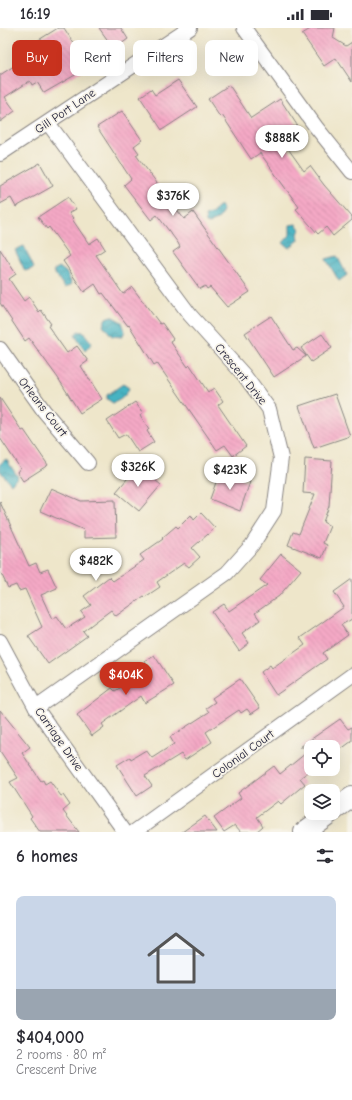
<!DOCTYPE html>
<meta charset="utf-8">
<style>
body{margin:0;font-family:"Comic Neue",sans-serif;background:#f7f7f7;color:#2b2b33;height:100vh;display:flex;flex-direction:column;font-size:15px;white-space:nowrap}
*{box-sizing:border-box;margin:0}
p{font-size:13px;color:#7c7c81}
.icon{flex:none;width:22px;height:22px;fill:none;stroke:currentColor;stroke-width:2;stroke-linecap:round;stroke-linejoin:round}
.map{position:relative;height:804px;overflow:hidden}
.sheet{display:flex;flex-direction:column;background:#fff;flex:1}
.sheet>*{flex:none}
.guide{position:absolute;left:12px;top:12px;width:328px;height:36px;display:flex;gap:8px}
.fabs{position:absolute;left:304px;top:712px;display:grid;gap:8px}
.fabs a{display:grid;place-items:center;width:36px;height:36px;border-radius:8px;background:#fff;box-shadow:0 4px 16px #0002;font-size:20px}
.price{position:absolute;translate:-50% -34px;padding:0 9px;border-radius:14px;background:#fff;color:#222;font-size:13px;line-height:26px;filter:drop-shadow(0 1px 2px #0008)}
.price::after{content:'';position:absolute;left:50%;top:24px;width:12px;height:9px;margin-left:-6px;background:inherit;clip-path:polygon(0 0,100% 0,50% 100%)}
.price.current{background:#c8321e;color:#fff}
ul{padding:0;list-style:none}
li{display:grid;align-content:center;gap:8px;height:212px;padding:0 16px}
li span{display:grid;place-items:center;height:124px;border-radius:8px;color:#555}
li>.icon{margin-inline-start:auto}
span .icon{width:72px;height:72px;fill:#fffc;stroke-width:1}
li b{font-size:17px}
h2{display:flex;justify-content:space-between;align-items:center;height:48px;padding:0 16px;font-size:17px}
.pill{padding:0 14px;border-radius:8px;background:#fff;box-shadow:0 4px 16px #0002;font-size:14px;line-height:36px}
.pill.current{background:#c8321e;color:#fff}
.status{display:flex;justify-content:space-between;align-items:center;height:28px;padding:0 20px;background:#fff;direction:ltr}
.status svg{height:11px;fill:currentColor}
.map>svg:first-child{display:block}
</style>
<div class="status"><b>16:19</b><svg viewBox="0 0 49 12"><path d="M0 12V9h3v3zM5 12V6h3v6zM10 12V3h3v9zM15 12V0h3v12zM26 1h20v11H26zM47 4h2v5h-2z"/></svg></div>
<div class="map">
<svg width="352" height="804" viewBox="0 0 352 804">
<defs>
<pattern id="water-waves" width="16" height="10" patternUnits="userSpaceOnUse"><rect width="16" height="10" fill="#46b3c2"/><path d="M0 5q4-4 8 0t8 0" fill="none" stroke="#3a919f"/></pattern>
<pattern id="building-back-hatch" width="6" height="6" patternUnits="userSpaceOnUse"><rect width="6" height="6" fill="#f4a8c5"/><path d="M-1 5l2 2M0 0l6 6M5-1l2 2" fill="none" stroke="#d190aa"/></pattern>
</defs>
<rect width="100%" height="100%" fill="#f7f3e8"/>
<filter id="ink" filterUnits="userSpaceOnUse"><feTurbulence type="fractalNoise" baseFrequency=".025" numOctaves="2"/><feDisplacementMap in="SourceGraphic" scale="8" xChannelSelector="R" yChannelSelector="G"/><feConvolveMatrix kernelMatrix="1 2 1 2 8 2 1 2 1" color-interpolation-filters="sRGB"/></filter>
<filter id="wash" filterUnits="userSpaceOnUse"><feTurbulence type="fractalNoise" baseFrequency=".012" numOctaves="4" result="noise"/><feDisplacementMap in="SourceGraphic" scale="16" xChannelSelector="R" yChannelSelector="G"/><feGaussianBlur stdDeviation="0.9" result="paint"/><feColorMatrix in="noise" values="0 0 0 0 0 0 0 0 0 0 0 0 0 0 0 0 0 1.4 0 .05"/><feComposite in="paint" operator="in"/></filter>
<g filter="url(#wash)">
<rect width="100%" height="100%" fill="#eee6ca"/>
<g fill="url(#water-waves)" stroke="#346a7e">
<path d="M218 178H221L223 182 220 189 210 196 206 195 205 188 213 185Z"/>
<path d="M296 196 300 201 298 206 299 212 289 220 283 215 290 207V197Z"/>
<path d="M24 218 34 240 25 243 15 222Z"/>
<path d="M337 228 347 247 339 253 326 231Z"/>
<path d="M59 239 66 244 72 256 65 260 53 243Z"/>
<path d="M111 288 122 294 125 303 122 309 112 308 103 297 106 290Z"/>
<path d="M78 303 83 304 92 315 85 323 75 307Z"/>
<path d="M123 356 129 360C126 368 121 372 113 375L107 371V367Z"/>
<path d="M6 431 18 449 11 456 0 443V436Z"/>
</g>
<g id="blocks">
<g fill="url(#building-back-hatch)">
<path d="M58 0H64L89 39 44 65 37 54 32 57 30 53 5 69 15 83 0 94V47L42 20 37 13Z"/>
<path d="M99 0H121L128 11 114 21Z"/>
<path d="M312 0H335L333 10 346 18 352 14V54L336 30 324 38 302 6Z"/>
<path d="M178 52 197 79 162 102 140 69 151 61 155 67Z"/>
<path d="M229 57 251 90 280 71 297 97 279 108 304 143 310 138 324 157 352 189V192L333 208 326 199 318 206 296 181 299 179 260 125 251 131 222 87 220 89 208 71Z"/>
<path d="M122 83 142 112 134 118 139 125 136 127 184 191 193 184 250 264 227 279 210 259 207 261 205 258 200 261 173 224 180 219 178 215 157 187 151 192 124 157 131 151 97 99Z"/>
<path d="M40 135 53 158 16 179 11 170 0 176V158Z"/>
<path d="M68 169 76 181 69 185 73 190 72 191 89 216 98 210 105 221 96 227 123 266 132 259 160 296 162 295 173 311 170 313 188 339 190 337 208 364 214 360 223 373 218 377 246 418 233 428 225 417 217 422 157 335 154 337 129 297 128 298 103 265 101 266 95 256 84 264 63 233 70 228 49 199 47 201 38 189Z"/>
<path d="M0 221 16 246 9 251 24 273 29 269 39 284 41 282 51 296 48 298 67 325 77 318 88 333 81 338 102 371 80 385 58 350 29 310 25 313 0 275Z"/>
<path d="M271 288 293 322 297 320 306 328 274 349 245 305Z"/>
<path d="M322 306 332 320 311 334 301 320Z"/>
<path d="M335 366 350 408 314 420 299 378Z"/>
<path d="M0 370 22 403 24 402 48 437 23 453 17 444 20 440 0 410Z"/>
<path d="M135 374 143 385 140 387 149 401 147 403 154 414 138 424 126 406 118 410 107 393Z"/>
<path d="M305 431 332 433 329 478 323 494 330 498 323 515 327 517 322 530 288 517 293 504 299 506 315 466 303 465Z"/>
<path d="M138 438 161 457 139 483 116 464Z"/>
<path d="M220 443 250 454 240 483 210 471Z"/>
<path d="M51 460 81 473 115 472 116 509 84 510V502L40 483Z"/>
<path d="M0 474 29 538 36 535 40 544 48 541 57 560 41 567 52 591 57 588 66 601 85 589 81 584 91 577 84 568 109 549 113 553 144 532 140 527 163 511 162 510 176 498 178 500 191 487 194 492 201 485 215 500 192 520 200 529 189 539 184 535 157 554 160 559 145 569 144 568 116 588 111 582 83 603 87 608 48 636 28 608 42 599 25 561 19 563 16 557 8 560 0 543Z"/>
<path d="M281 526 301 542 279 568 255 585 260 592 242 605 249 615 239 623 212 584 224 576 229 583 267 557 260 552Z"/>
<path d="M352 551V591L341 597 348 607 323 625 327 631 276 667 261 644 270 637 272 640 305 617 300 610 344 579 334 564Z"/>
<path d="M154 627 174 657 145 675 141 668 102 696 104 699 92 708 77 687 112 660 115 663 150 641 145 633Z"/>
<path d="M240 651 260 680 251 686 247 681 241 685 239 682 206 704 212 714 185 732 181 726 145 748 152 758 137 768 117 737 130 729 131 731 146 722 152 730 174 716 170 709 209 684 206 680 215 674 212 670Z"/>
<path d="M0 682 30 719 22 725 41 753 43 752 45 756 50 753 61 768 63 767 70 777 63 783 79 804H40L30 790 32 788 10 754 18 750 0 723Z"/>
<path d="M340 691 348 701 352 699V713L333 727V719H300Z"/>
<path d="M311 721V742L300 750 305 756 281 776 278 773 257 789 263 798 256 804H241L235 797 224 804 214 790 241 770 238 765 274 738 280 746Z"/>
<path d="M205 788 217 804H182Z"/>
</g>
</g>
</g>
<g filter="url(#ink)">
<use href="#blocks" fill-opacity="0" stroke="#888482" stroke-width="1"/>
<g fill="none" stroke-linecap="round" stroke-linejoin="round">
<defs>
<g id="street">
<path d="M244 0 316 99 352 144"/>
<path d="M0 126 190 0"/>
<path d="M0 321 44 383 88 435"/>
<path d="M0 613 36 680 125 804"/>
<path d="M36 680 227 545 252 517 274 483 281 430 269 381 244 347 190 287 48 95"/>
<path d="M134 804 352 647"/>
</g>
<g id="secondary">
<path d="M333 783 352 769"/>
<path d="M304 804 330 785"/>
</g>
</defs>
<use href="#street" stroke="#888482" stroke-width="16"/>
<use href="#secondary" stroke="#888482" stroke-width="22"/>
<use href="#street" stroke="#fff" stroke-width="14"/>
<use href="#secondary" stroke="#fff" stroke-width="20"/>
</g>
</g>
<g text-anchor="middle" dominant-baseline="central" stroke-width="3.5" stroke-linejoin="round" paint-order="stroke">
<g font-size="12" fill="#22223b" stroke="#f7f3e8">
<text transform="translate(65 83) rotate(-34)">Gill Port Lane</text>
<text transform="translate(241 346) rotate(51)">Crescent Drive</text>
<text transform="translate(43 379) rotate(52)">Orleans Court</text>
<text transform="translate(59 711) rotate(55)">Carriage Drive</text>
<text transform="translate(243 726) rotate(-36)">Colonial Court</text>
</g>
</g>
</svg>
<div class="fabs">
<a><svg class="icon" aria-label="locate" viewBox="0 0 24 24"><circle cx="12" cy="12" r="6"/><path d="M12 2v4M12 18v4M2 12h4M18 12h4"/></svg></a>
<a><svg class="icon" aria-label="layers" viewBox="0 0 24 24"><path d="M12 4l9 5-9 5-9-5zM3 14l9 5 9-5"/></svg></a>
</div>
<b class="price" style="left:282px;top:131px">$888K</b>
<b class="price" style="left:173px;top:189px">$376K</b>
<b class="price" style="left:138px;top:460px">$326K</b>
<b class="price" style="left:230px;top:463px">$423K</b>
<b class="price" style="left:96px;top:554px">$482K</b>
<b class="price current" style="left:126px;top:668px">$404K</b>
<div class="guide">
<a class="pill current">Buy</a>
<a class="pill">Rent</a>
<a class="pill">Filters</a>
<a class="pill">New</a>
</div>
</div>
<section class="sheet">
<h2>6 homes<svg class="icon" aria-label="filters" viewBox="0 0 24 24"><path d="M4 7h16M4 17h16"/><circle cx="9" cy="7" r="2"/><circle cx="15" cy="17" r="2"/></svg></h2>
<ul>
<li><span style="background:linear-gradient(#c9d6e8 75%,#9aa5b1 0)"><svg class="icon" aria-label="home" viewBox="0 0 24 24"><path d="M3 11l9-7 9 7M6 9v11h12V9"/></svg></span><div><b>$404,000</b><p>2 rooms · 80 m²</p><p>Crescent Drive</p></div></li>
</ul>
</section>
